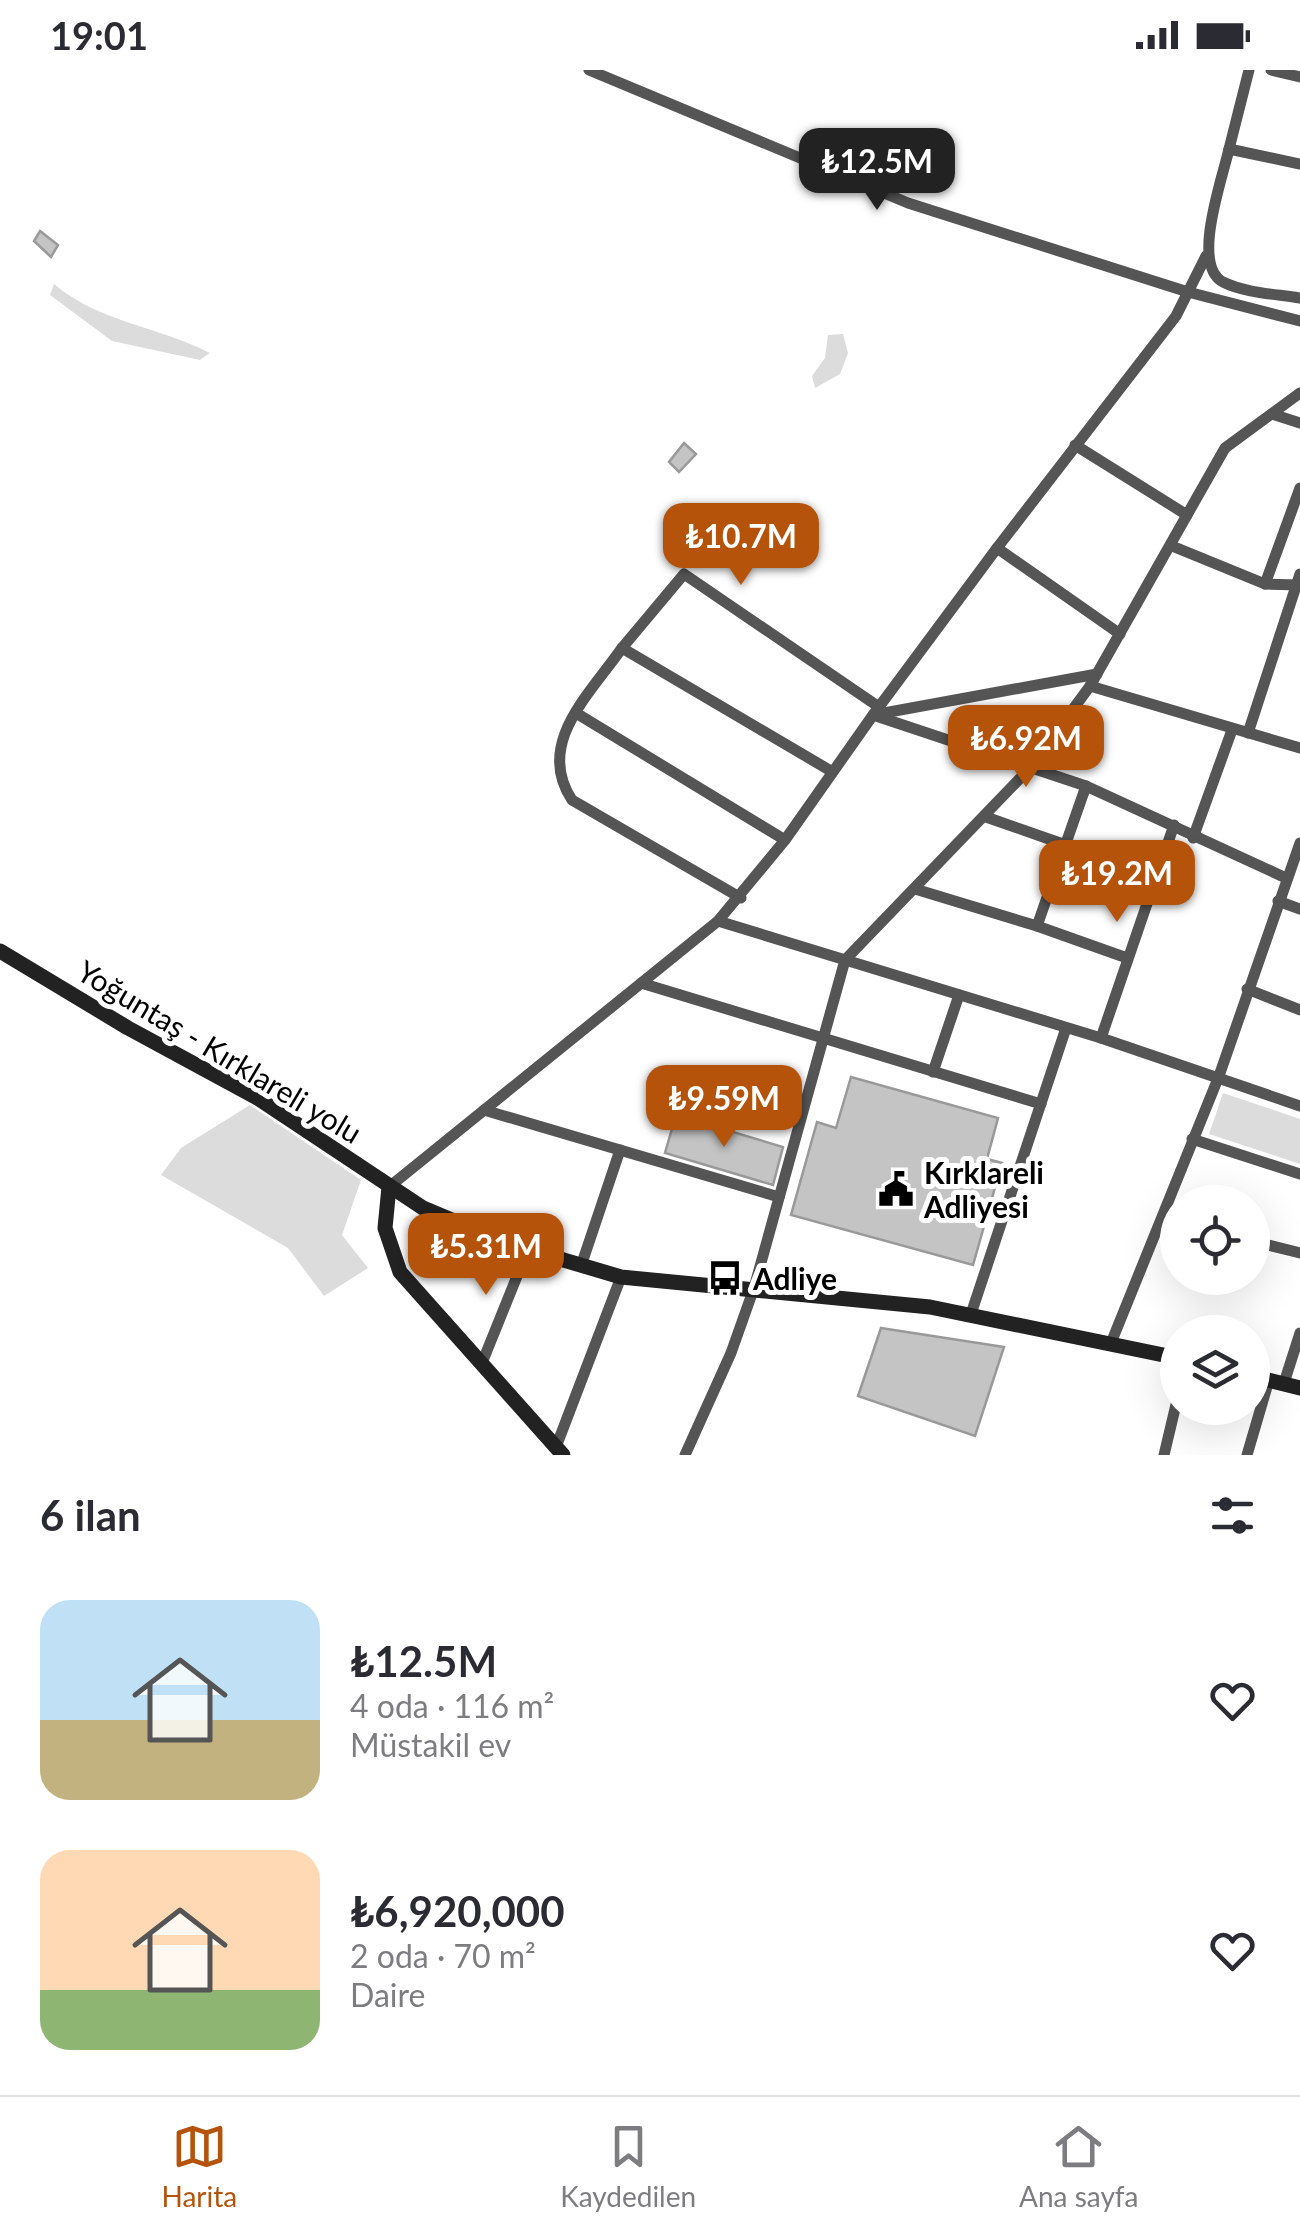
<!DOCTYPE html>
<html lang="tr">
<meta charset="utf-8">
<style>
body{margin:0;font-family:Lato,sans-serif;background:#f7f7f7;color:#2b2b33;height:100vh;display:flex;flex-direction:column;font-size:38px;white-space:nowrap}
*{box-sizing:border-box;margin:0}
p{font-size:32px;color:#7c7c81}
.icon{flex:none;width:55px;height:55px;fill:none;stroke:currentColor;stroke-width:2;stroke-linecap:round;stroke-linejoin:round}
.map{position:relative;height:1385px;overflow:hidden}
.panel{display:flex;flex-direction:column;background:#fff;flex:1}
.panel>*{flex:none}
.tools{position:absolute;left:1160px;top:1115px;display:grid;gap:20px}
.tools a{display:grid;place-items:center;width:110px;height:110px;border-radius:50%;background:#fff;box-shadow:0 10px 40px #0002;font-size:50px}
.price{position:absolute;translate:-50% -85px;padding:0 22px;border-radius:20px;background:#b45309;color:#fff;font-size:32px;line-height:65px;filter:drop-shadow(0 2px 5px #0008)}
.price::after{content:'';position:absolute;left:50%;top:60px;width:30px;height:22px;margin-left:-15px;background:inherit;clip-path:polygon(0 0,100% 0,50% 100%)}
.price.current{background:#222;color:#fff}
ul{padding:0;list-style:none}
li{display:flex;align-items:center;gap:30px;height:250px;padding:0 40px}
li span{display:grid;place-items:center;flex:none;width:280px;height:200px;border-radius:30px;color:#555}
li>.icon{margin-inline-start:auto}
span .icon{width:120px;height:120px;fill:#fffc;stroke-width:1}
li b{font-size:42px}
h2{display:flex;justify-content:space-between;align-items:center;height:120px;padding:0 40px;font-size:42px}
.status{display:flex;justify-content:space-between;align-items:center;height:70px;padding:0 50px;background:#fff;direction:ltr}
.status svg{height:28px;fill:currentColor}
.tab-bar{display:flex;justify-content:space-around;align-items:center;height:140px;border-top:2px solid #e1e1e2;background:#fff;font-size:28px;color:#7c7c81}
.tab-bar a{display:grid;justify-items:center;gap:5px}
.tab-bar .current{color:#b45309}
.map>svg:first-child{display:block}
</style>
<div class="status"><b>19:01</b><svg viewBox="0 0 49 12"><path d="M0 12V9h3v3zM5 12V6h3v6zM10 12V3h3v9zM15 12V0h3v12zM26 1h20v11H26zM47 4h2v5h-2z"/></svg></div>
<div class="map">
<svg width="1300" height="1385" viewBox="0 0 1300 1385">
<rect width="100%" height="100%" fill="#fff"/>
<g fill="#dcdcdc">
<path d="M54 214C100 253 158 256 210 283L200 290 112 271 50 225Z"/>
<path d="M843 264 848 283 840 304 815 318 812 306 825 288 828 265Z"/>
<path d="M1223 1023 1300 1049V1094L1209 1064Z"/>
<path d="M250 1035 361 1110 342 1165 368 1198 324 1226 288 1178 161 1105 181 1078Z"/>
</g>
<g fill="#c4c4c4" stroke="#999" stroke-width="2.5">
<path d="M40 161 58 175 51 187 34 171Z"/>
<path d="M684 373 696 384 679 402 669 392Z"/>
<path d="M851 1007 998 1048 987 1089 1002 1093 973 1195 791 1145 817 1052 836 1058Z"/>
<path d="M676 1045 783 1077 773 1115 665 1083Z"/>
<path d="M881 1258 1004 1277 975 1366 858 1326Z"/>
</g>
<g fill="none" stroke-linecap="round" stroke-linejoin="round">
<g stroke="#555" stroke-width="11">
<path d="M589 0 908 133 1188 222 1300 251"/>
<path d="M1249 0 1229 79 1300 94"/>
<path d="M1271 0 1300 7"/>
<path d="M1229 79C1222 110 1191 195 1223 212 1245 223 1276 224 1300 228"/>
<path d="M1272 344 1300 353"/>
<path d="M1075 375 1187 445"/>
<path d="M1172 476 1265 514 1300 515"/>
<path d="M997 478 1176 246 1206 186"/>
<path d="M1265 514 1300 418"/>
<path d="M1120 564 997 478 873 645 1086 716 1286 808"/>
<path d="M622 578 684 504 879 637"/>
<path d="M1090 616 1300 678"/>
<path d="M576 643 785 770"/>
<path d="M1248 663 1300 504"/>
<path d="M1086 716 1037 856 1127 888"/>
<path d="M986 747 1063 774"/>
<path d="M1193 768 1232 660"/>
<path d="M915 819 1037 856"/>
<path d="M741 828 572 730C535 674 589 625 622 578L831 701"/>
<path d="M1278 831 1300 839"/>
<path d="M718 851 1101 968 1300 1036"/>
<path d="M641 913 1041 1034"/>
<path d="M1247 919 1300 940"/>
<path d="M1101 968 1174 755"/>
<path d="M933 1002 959 925"/>
<path d="M484 1040 779 1127"/>
<path d="M1192 1069 1300 1104"/>
<path d="M389 1117 718 851 785 770 873 645 1097 604"/>
<path d="M1252 1171 1300 1183"/>
<path d="M581 1196 620 1080"/>
<path d="M971 1244 1066 958"/>
<path d="M1111 1273 1219 1006 1300 773"/>
<path d="M482 1293 528 1179"/>
<path d="M1284 1313 1300 1263"/>
<path d="M556 1377 621 1207"/>
<path d="M685 1385 731 1283 754 1218 845 890 1029 699 1090 616 1225 378 1300 323"/>
<path d="M1164 1385 1178 1326"/>
<path d="M1247 1385 1269 1310"/>
</g>
<g stroke="#222" stroke-width="15">
<path d="M0 881 128 958 259 1029 423 1138 506 1173 621 1207 930 1237 1178 1288"/>
<path d="M389 1117 385 1158 400 1202 563 1385"/>
<path d="M1252 1306 1300 1318"/>
</g>
</g>
<defs>
<symbol id="civic-bare" viewBox="-9 -9 18 18"><path d="M-.6-6.5H3V-4.5H.6V-3L4-1V1h2V6H-6V1h2V-1L-.6-3ZM-1.2 2.5V6h2.4V2.5Z" fill="#000" stroke="#fff" stroke-width="2.5" paint-order="stroke"/></symbol>
<symbol id="bus-bare" viewBox="-9 -9 18 18"><path d="M-5-6H5V4H4V6H2V4H-2V6H-4V4H-5ZM-3.5-4V0h7V-4ZM-3.5 1.2v1.5H-2V1.2ZM2 1.2v1.5H3.5V1.2Z" fill="#000" stroke="#fff" stroke-width="2.5" paint-order="stroke"/></symbol>
</defs>
<g fill-rule="evenodd">
<use href="#civic-bare" x="871" y="1094" width="50" height="50"/>
<use href="#bus-bare" x="700" y="1183" width="50" height="50"/>
</g>
<g text-anchor="middle" dominant-baseline="central" stroke-width="10" stroke-linejoin="round" paint-order="stroke">
<g font-size="30" fill="#000" stroke="#fff">
<text transform="translate(220 981) rotate(31)">Yoğuntaş - Kırklareli yolu</text>
</g>
<g font-size="30" font-weight="bold" fill="#000" stroke="#fff" text-anchor="start">
<text x="924" y="1102">Kırklareli<tspan x="924" dy="34">Adliyesi</tspan></text>
<text x="753" y="1208">Adliye</text>
</g>
</g>
</svg>
<div class="tools">
<a><svg class="icon" aria-label="locate" viewBox="0 0 24 24"><circle cx="12" cy="12" r="6"/><path d="M12 2v4M12 18v4M2 12h4M18 12h4"/></svg></a>
<a><svg class="icon" aria-label="layers" viewBox="0 0 24 24"><path d="M12 4l9 5-9 5-9-5zM3 14l9 5 9-5"/></svg></a>
</div>
<b class="price current" style="left:877px;top:143px">₺12.5M</b>
<b class="price" style="left:741px;top:518px">₺10.7M</b>
<b class="price" style="left:1026px;top:720px">₺6.92M</b>
<b class="price" style="left:1117px;top:855px">₺19.2M</b>
<b class="price" style="left:724px;top:1080px">₺9.59M</b>
<b class="price" style="left:486px;top:1228px">₺5.31M</b>
</div>
<section class="panel">
<h2>6 ilan<svg class="icon" aria-label="filters" viewBox="0 0 24 24"><path d="M4 7h16M4 17h16"/><circle cx="9" cy="7" r="2"/><circle cx="15" cy="17" r="2"/></svg></h2>
<ul>
<li><span style="background:linear-gradient(#bfe0f5 60%,#c2b280 0)"><svg class="icon" aria-label="home" viewBox="0 0 24 24"><path d="M3 11l9-7 9 7M6 9v11h12V9"/></svg></span><div><b>₺12.5M</b><p>4 oda · 116 m²</p><p>Müstakil ev</p></div><svg class="icon" aria-label="heart" viewBox="0 0 24 24"><path d="M12 20l-8-8c-3-5 5-10 8-4 3-6 11-1 8 4z"/></svg></li>
<li><span style="background:linear-gradient(#ffd9b3 70%,#8fb573 0)"><svg class="icon" aria-label="home" viewBox="0 0 24 24"><path d="M3 11l9-7 9 7M6 9v11h12V9"/></svg></span><div><b>₺6,920,000</b><p>2 oda · 70 m²</p><p>Daire</p></div><svg class="icon" aria-label="heart" viewBox="0 0 24 24"><path d="M12 20l-8-8c-3-5 5-10 8-4 3-6 11-1 8 4z"/></svg></li>
</ul>
</section>
<nav class="tab-bar">
<a class="current"><svg class="icon" aria-label="map" viewBox="0 0 24 24"><path d="M3 6l6-2 6 2 6-2v14l-6 2-6-2-6 2zM9 4v14M15 6v14"/></svg>Harita</a>
<a><svg class="icon" aria-label="saved" viewBox="0 0 24 24"><path d="M7 4h10v16l-5-4-5 4z"/></svg>Kaydedilen</a>
<a><svg class="icon" aria-label="home" viewBox="0 0 24 24"><path d="M3 11l9-7 9 7M6 9v11h12V9"/></svg>Ana sayfa</a>
</nav>
